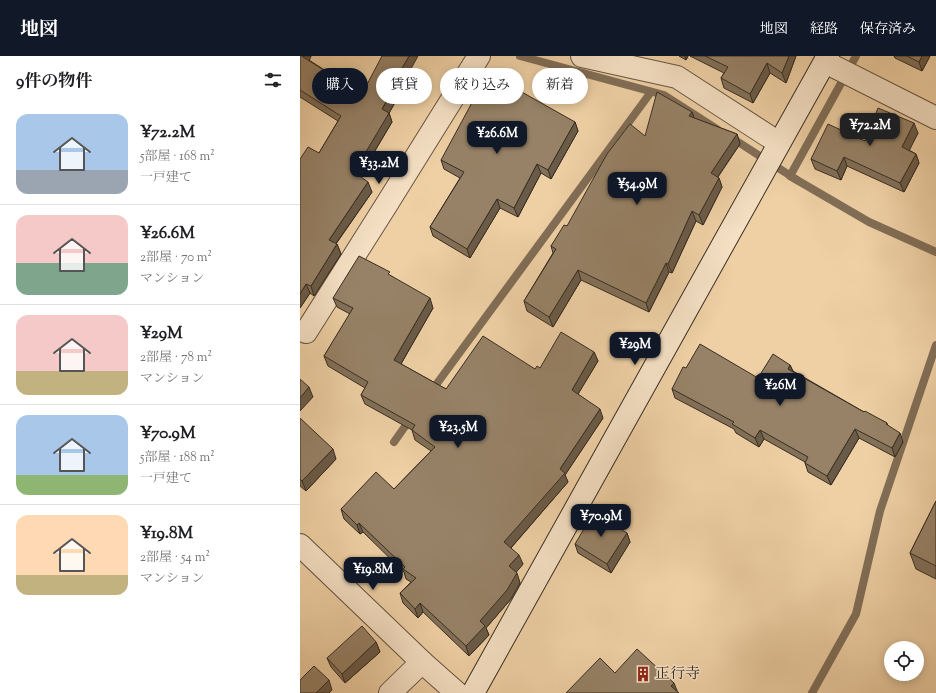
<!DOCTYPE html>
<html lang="ja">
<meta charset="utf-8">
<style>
body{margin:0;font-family:"Sorts Mill Goudy","Noto Serif JP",serif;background:#f2f2f2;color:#202124;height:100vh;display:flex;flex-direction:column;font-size:15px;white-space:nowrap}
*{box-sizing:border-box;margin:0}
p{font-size:13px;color:#757577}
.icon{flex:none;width:22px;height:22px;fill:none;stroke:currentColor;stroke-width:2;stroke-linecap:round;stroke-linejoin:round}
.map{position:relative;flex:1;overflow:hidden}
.panel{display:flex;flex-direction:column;background:#fff;width:300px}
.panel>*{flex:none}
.banner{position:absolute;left:12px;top:12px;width:380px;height:36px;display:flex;gap:8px}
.tools{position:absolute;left:584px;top:585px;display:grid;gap:8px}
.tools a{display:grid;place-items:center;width:40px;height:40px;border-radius:50%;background:#fff;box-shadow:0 2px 10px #0003;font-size:20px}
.price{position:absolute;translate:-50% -34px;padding:0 9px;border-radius:8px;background:#111827;color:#fff;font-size:13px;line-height:26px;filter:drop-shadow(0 1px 2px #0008)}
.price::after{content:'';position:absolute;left:50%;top:24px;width:12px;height:9px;margin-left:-6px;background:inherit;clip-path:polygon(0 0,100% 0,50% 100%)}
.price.active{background:#222;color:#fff}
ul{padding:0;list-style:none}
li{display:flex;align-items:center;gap:12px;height:100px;padding:0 16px}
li+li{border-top:1px solid #e0e0e0}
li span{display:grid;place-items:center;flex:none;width:112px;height:80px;border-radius:12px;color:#555}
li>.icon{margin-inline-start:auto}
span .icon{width:48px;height:48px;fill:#fffc;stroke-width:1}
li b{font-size:17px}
h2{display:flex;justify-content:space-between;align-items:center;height:48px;padding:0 16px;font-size:17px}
.tag{padding:0 14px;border-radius:18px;background:#fff;box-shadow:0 2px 10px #0003;font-size:14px;line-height:36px}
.tag.active{background:#111827;color:#fff}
header{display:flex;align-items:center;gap:24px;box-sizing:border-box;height:56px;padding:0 20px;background:#111827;color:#fff}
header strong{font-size:19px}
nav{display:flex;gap:22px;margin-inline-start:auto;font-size:14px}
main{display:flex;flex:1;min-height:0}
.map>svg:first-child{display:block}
</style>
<header>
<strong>地図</strong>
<nav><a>地図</a><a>経路</a><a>保存済み</a></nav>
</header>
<main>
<section class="panel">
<h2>9件の物件<svg class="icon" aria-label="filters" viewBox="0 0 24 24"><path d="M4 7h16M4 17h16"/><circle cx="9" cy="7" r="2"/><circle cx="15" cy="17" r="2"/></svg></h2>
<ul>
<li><span style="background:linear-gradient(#a9c7e8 70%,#9aa5b1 0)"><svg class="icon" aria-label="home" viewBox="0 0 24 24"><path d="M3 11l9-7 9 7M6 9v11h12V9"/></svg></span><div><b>¥72.2M</b><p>5部屋 · 168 m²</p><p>一戸建て</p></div></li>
<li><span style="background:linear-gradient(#f6c9c9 60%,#7fa58c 0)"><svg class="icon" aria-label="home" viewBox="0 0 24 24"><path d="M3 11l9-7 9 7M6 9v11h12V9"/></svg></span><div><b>¥26.6M</b><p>2部屋 · 70 m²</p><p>マンション</p></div></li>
<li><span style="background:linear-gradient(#f6c9c9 70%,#c2b280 0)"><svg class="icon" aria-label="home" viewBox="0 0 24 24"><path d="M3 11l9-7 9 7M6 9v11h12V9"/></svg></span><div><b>¥29M</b><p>2部屋 · 78 m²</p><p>マンション</p></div></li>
<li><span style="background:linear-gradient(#a9c7e8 75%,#8fb573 0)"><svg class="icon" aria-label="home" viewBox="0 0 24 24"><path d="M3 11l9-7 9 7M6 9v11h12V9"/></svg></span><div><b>¥70.9M</b><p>5部屋 · 188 m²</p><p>一戸建て</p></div></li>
<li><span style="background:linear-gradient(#ffd9b3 75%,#c2b280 0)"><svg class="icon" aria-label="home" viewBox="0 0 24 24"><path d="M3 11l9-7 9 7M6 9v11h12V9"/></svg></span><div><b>¥19.8M</b><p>2部屋 · 54 m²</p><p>マンション</p></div></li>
</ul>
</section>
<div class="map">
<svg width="636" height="637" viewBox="0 0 636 637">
<rect width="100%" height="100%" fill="#efd0a5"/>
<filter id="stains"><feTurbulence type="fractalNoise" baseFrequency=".005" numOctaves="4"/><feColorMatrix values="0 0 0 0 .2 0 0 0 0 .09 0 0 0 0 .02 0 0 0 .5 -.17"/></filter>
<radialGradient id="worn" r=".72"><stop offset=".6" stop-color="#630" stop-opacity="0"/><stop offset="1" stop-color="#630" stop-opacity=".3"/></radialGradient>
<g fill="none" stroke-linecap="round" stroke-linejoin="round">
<g stroke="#816e57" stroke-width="8">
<path d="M220 0 364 39 417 73"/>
<path d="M556 0 490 120 569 166 636 196"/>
<path d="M432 82 497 124"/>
<path d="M130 337 351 36"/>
<path d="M94 386 111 362"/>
<path d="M512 637 556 558 580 455 636 289"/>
</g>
<defs>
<g id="street">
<path d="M282 0 377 21 479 87"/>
<path d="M525 6 636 62"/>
<path d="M6 276 85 151 179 0"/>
<path d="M0 489 122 606 157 637"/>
<path d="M90 637 122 606"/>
</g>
<path id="secondary" d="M173 637 528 0"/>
</defs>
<use href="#street" stroke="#665644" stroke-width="24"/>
<use href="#secondary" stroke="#382e23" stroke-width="24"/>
<use href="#street" stroke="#f5e0c4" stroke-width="22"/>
<use href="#secondary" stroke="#f5e0c4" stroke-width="22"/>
</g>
<g fill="#827059" stroke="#382e23">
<path d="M0 0H11L9 4 62 38 102 29 103 32 89 57 92 66 60 120 72 136 36 188H37L41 198 14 240 10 237 0 252 19 97 38 65 0 41Z"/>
<path d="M379 0H388L386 4Z"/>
<path d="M390 0H496L486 27 470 17 453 47 424 32 421 22 424 17Z"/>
<path d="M594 0H630L622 15 595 2Z"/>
<path d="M392 56 394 62 437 78 440 88 418 121 419 122 422 131 403 169 396 165 372 217 369 216 349 256 281 224 253 271 227 255 224 245 253 197 251 190 267 170 345 80Z"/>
<path d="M275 66 278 75 251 123 241 117 218 161 200 152 170 202 133 180 130 171 160 122 144 113 141 104Z"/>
<path d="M618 77 609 94 616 98 619 107 604 136 547 110 541 124 515 113 511 103 565 85Z"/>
<path d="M91 220 133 252 101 308 146 333 240 312 294 296 298 305 278 338 303 362 265 419 268 426 211 492 223 508 216 516 220 527 211 543 186 572 189 579 169 600 123 556 118 562 103 547 100 537 111 526 106 523 104 516 63 476 60 478 44 463 41 453 94 433 131 395 115 384 112 374 65 348 61 339 65 332 28 310 24 300 50 258 37 251 33 242Z"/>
<path d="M490 309 493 315 564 356 587 367 588 370 603 386 595 401 559 382 531 429 508 416 505 407V406L464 383 459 391 436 377 434 373 375 342 372 333 386 312 458 322Z"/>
<path d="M0 362 36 403 6 435 0 430Z"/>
<path d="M636 445V523L616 513 610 497Z"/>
<path d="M327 477 330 486 311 517 278 497 275 488Z"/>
<path d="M76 586 80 596 45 627 31 611 27 602Z"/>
</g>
<g fill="#6a5b48" stroke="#382e23">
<path d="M4 0H11L7 10 3 1Z"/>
<path d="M109 0H118L102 29 103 32 88 59 89 57 92 66 57 125 54 116 97 21Z"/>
<path d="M385 0H388L386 4Z"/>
<path d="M489 0H496L486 27 482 17Z"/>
<path d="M622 0H630L622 15 619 6Z"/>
<path d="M467 7 470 17 453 47 450 38Z"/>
<path d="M392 56 395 65 389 60Z"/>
<path d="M275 66 278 75 251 123 248 114Z"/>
<path d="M614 67 618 77 606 101 602 91Z"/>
<path d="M437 78 440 88 414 126 411 117Z"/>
<path d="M616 98 619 107 604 136 600 127Z"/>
<path d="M544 101 547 110 541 124 537 115Z"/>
<path d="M237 108 241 117 218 161 214 152Z"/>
<path d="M419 122 422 131 403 169 399 159Z"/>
<path d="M68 126 72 136 32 193 29 184Z"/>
<path d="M197 143 200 152 170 202 167 193Z"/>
<path d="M392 155 396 165 372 217 368 208Z"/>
<path d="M37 188 41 198 14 240 11 230Z"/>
<path d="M366 207 369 216 349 256 346 247Z"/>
<path d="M278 214 281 224 253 271 249 261Z"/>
<path d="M6 228 10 237 0 252V238Z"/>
<path d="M130 242 133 252 98 313 94 304Z"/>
<path d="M294 296 298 305 275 343 272 334Z"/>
<path d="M490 309 494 318 488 313Z"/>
<path d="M9 331 13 341 0 355V342Z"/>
<path d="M300 353 303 362 265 419 268 426 208 495 204 486 260 413Z"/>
<path d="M555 373 559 382 531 429 527 420Z"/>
<path d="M460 374 464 383 459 391 455 382Z"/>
<path d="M600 377 603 386 595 401 592 392Z"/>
<path d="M33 393 36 403 6 435 2 425Z"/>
<path d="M59 467 63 476 60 478 57 469Z"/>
<path d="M327 477 330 486 311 517 307 508Z"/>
<path d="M219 499 223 508 213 520 209 510Z"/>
<path d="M217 517 220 527 211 543 186 572 189 579 169 600 166 590 180 565Z"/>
<path d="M120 547 123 556 118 562 115 553Z"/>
<path d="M76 586 80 596 45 627 42 618Z"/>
<path d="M29 624 32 634 29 637H16Z"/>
<path d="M374 627 378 637 371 630Z"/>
</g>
<g fill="#978267" stroke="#382e23">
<path d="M0 0H4L3 1 62 38 82 0H109L97 21 99 22 82 53 89 57 54 116 68 126 29 184 37 188 11 230 6 228 0 238V103L8 91 19 97 41 60 0 34Z"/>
<path d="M405 0H489L482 17 467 7 450 38 421 22 428 11Z"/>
<path d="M607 0H622L619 6Z"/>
<path d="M188 17 275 66 248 114 237 108 214 152 197 143 167 193 130 171 164 116 141 104Z"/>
<path d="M357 36 392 56 389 60 437 78 411 117 419 122 399 159 392 155 368 208 366 207 346 247 278 214 249 261 224 245 256 193 251 190 264 169 267 170 307 98 330 68 345 80Z"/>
<path d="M578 52 614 67 602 91 616 98 600 127 544 101 537 115 511 103 528 68 565 85Z"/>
<path d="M59 200 90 216 88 218 130 242 94 304 146 333 183 280 235 313 237 310 240 312 261 276 294 296 272 334 300 353 260 413 265 417 204 486 219 499 209 510 217 517 207 534 180 565 185 570 166 590 120 547 115 553 100 537 116 522 103 513 105 511 59 467 57 469 41 453 76 416 94 433 135 391 112 374 115 369 61 339 68 326 24 300 53 252 33 242Z"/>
<path d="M400 288 458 322 473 298 490 309 488 313 564 356 565 355 587 367 586 368 600 377 592 392 555 373 527 420 505 407 508 401 460 374 455 382 432 368 434 366 372 333 383 311 386 312Z"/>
<path d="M0 323 9 331 0 342Z"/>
<path d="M0 362 33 393 2 425 0 423Z"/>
<path d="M636 445V510L610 497Z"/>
<path d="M294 456 327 477 307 508 275 488Z"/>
<path d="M62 570 76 586 42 618 27 602Z"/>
<path d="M337 593 374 627 371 630 379 637H266L300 602 315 617Z"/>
<path d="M14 610 29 624 16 637H0V624Z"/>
</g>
<defs>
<symbol id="building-bare" viewBox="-9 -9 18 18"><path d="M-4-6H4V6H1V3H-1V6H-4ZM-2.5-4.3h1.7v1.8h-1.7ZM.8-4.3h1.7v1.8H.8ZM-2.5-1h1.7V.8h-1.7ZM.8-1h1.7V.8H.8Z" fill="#8f2418" stroke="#f5e0c4" stroke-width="2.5" paint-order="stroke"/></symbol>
</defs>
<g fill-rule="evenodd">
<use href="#building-bare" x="332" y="607" width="22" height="22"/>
</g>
<g text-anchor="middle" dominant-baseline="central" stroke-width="3" stroke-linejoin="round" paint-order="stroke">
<g font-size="15" fill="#382e23" stroke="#f5e0c4" text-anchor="start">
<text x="355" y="618">正行寺</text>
</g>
</g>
<rect width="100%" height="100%" filter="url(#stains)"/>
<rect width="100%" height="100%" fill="url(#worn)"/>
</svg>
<div class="tools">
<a><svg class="icon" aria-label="locate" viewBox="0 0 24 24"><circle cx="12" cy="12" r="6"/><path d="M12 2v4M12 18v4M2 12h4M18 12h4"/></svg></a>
</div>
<b class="price active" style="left:570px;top:91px">¥72.2M</b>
<b class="price" style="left:197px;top:99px">¥26.6M</b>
<b class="price" style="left:79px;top:129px">¥33.2M</b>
<b class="price" style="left:337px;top:150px">¥54.9M</b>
<b class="price" style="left:335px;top:310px">¥29M</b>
<b class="price" style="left:480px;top:351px">¥26M</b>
<b class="price" style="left:158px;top:393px">¥23.5M</b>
<b class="price" style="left:301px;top:482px">¥70.9M</b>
<b class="price" style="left:73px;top:535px">¥19.8M</b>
<div class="banner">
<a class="tag active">購入</a>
<a class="tag">賃貸</a>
<a class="tag">絞り込み</a>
<a class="tag">新着</a>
</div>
</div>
</main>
